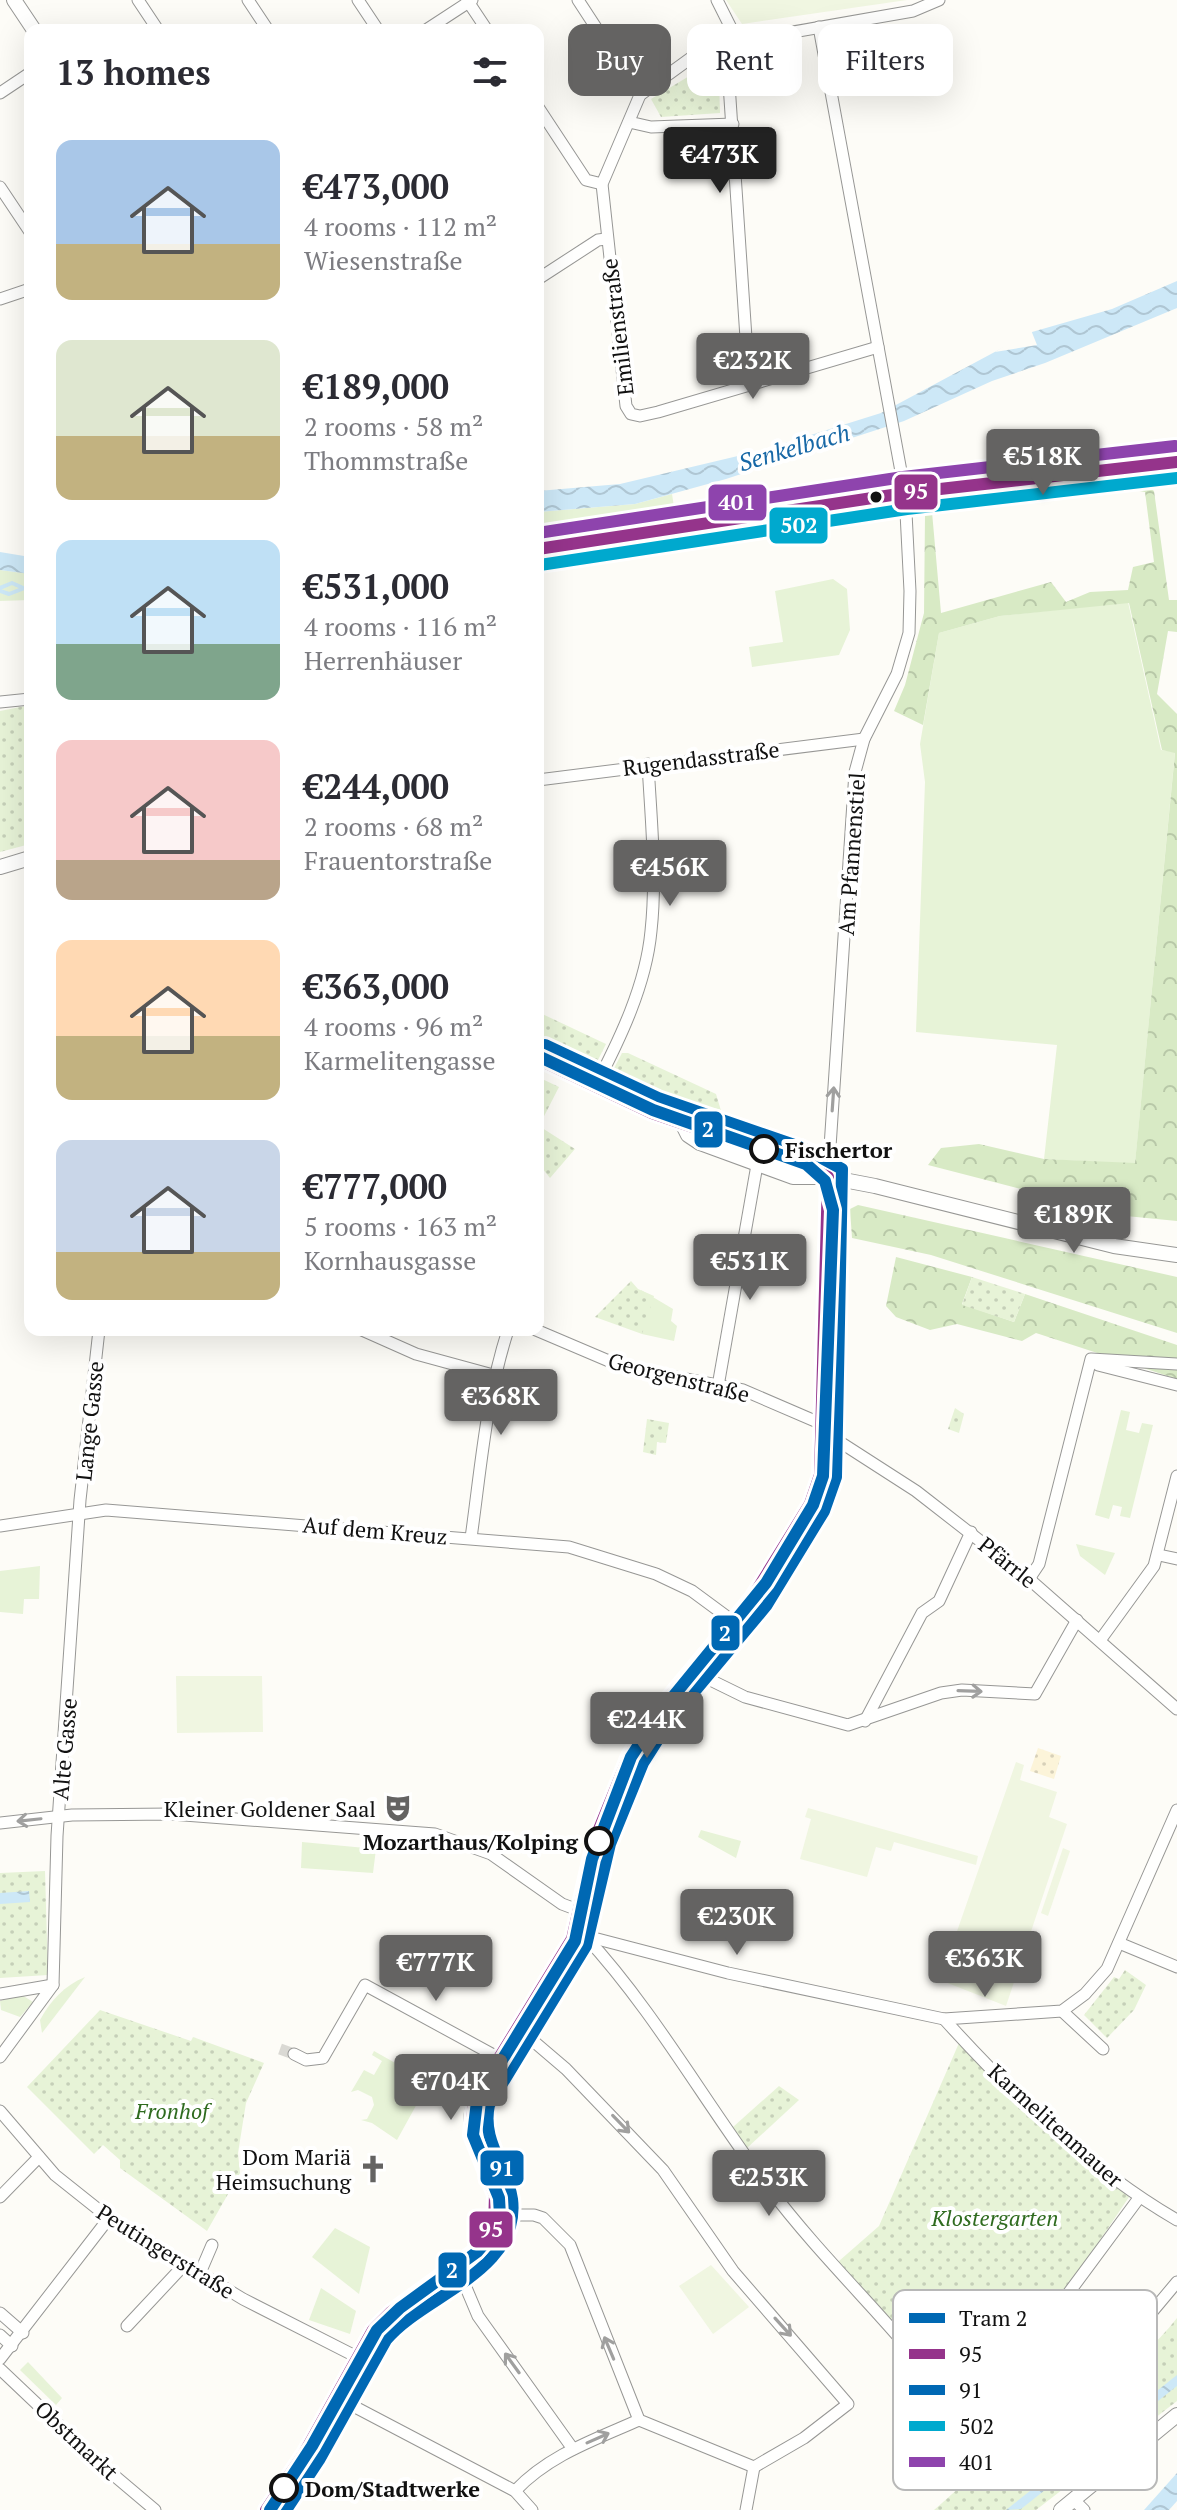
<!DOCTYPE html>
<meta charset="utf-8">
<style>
body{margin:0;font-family:"PT Serif",serif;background:#f2f2f3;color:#2b2b33;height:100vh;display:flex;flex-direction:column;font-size:30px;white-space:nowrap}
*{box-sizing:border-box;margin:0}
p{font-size:26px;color:#7c7c81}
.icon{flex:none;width:44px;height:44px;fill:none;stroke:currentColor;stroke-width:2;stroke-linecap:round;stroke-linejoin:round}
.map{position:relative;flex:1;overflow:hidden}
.side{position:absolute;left:24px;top:24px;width:520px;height:1312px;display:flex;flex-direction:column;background:#fff;border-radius:16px;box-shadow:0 8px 32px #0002}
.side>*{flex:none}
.top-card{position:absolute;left:568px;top:24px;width:488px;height:72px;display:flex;gap:16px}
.price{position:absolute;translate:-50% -68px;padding:0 18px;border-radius:8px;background:#646362;color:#fff;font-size:26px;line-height:52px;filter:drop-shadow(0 2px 4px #0008)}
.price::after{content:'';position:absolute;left:50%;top:48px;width:24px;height:18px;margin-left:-12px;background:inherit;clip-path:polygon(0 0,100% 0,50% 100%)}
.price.selected{background:#222;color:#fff}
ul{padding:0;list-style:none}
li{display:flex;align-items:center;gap:24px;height:200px;padding:0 32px}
li span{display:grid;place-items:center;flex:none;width:224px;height:160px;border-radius:16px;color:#555}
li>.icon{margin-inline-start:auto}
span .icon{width:96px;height:96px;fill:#fffc;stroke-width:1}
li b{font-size:34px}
h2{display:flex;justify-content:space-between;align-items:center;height:96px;padding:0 32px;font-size:34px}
.tag{padding:0 28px;border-radius:16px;background:#fff;box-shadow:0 8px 32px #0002;font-size:28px;line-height:72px}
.tag.selected{background:#646362;color:#fff}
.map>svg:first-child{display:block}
</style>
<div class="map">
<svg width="1177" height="2510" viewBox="0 0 1177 2510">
<defs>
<pattern id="forest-crowns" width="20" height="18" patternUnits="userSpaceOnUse" patternTransform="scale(2)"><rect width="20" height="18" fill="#d8eac5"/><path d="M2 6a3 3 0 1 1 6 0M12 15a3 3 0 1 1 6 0" fill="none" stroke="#b8c8a8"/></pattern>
<pattern id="sand-dots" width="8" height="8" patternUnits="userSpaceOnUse" patternTransform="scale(2)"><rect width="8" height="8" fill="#fcf4d9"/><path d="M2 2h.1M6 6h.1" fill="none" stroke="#d7d0b9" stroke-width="1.8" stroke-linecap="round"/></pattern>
<pattern id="park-dots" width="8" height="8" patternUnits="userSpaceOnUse" patternTransform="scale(2)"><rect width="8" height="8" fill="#e7f3d7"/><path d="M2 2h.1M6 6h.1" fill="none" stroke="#c5cfb8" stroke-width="1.8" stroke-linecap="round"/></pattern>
<pattern id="water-waves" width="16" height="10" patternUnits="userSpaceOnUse" patternTransform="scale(2)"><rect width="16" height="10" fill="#cde8f7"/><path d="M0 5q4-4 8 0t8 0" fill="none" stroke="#afc6d3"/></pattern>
</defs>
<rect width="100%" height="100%" fill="#fdfcf7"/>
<g fill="#e7f3d7">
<path d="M672 494 675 513 538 534V512L635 504Z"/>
<path d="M0 570 30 574V600L0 601Z"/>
<path d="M833 579 847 589 850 630 839 655 752 667 749 647 783 642 775 591Z"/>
<path d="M1128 602 1161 750 1175 752 1135 1164 1044 1159 1057 1045 916 1032 925 782 920 744 939 633 1000 616Z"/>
<path d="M641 1290 673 1309 671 1321 677 1326 674 1341 642 1334 645 1309Z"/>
<path d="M1121 1410 1130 1412 1126 1430 1139 1433 1142 1423 1153 1425 1130 1518 1120 1516 1122 1507 1113 1505 1109 1519 1095 1515Z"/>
<path d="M1076 1544 1115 1553 1105 1575 1080 1556Z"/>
<path d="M40 1566 39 1599H24L23 1614 0 1612V1571Z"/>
<path d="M701 1830 741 1841 736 1858 698 1837Z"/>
<path d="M302 1842 376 1849 373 1873 301 1868Z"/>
<path d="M85 1977 42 2033 40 2020C51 2000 64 1986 85 1977Z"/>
<path d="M22 1995 33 2002 20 2017 1 2010 0 2001Z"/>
<path d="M374 2051 429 2082 397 2140 372 2123 361 2120 367 2119 374 2105 372 2097 358 2090 351 2092 364 2070 374 2075 382 2061 372 2055Z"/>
<path d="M335 2228 370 2247 359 2294 312 2257Z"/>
<path d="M321 2288 356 2311 350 2334 309 2320Z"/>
<path d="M28 2362 62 2398 56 2405 20 2370Z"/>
</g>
<g fill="url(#forest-crowns)">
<path d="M1130 483H1141L1154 491 1169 600H1177V632L1168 631 1157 694 1177 714V1221L1126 1216 928 1165 941 1148 979 1144 1044 1159 1135 1163 1175 753 1162 750 1129 603 1000 616 939 633 923 725 894 711 905 685 924 613 925 515 930 506 1018 493 1019 502 932 512 941 613 1051 582 1066 602 1090 592 1128 590 1133 567 1154 562 1145 492 1128 489Z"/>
<path d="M858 1205 1177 1277V1333L931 1255 852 1238 850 1209Z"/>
<path d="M896 1257 972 1277 962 1304 1014 1322 1025 1294 1177 1345V1379L1036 1333 1022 1341 957 1324 930 1330 896 1317 886 1306Z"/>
</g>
<path fill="url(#sand-dots)" d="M1038 1748 1061 1756 1054 1779 1030 1771Z"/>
<g fill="url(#park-dots)">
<path d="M706 66 714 69 719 79 720 113 661 117 651 99Z"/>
<path d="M30 705V844L0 852V711Z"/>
<path d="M538 1012 606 1044 595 1066 538 1040Z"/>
<path d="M622 1053H628L716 1094 725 1124 614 1077 612 1072Z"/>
<path d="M538 1077 559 1087 539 1126 575 1149 550 1178 538 1163Z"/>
<path d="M972 1277 1025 1294 1014 1322 962 1305Z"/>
<path d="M631 1281 638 1289 654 1296 642 1334 595 1317Z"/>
<path d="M955 1408 964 1414 959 1433 948 1429Z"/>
<path d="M647 1419 669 1423 666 1443 657 1442 656 1455 643 1452Z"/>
<path d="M45 1871 48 1975 0 1978V1873Z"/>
<path d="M1125 1970 1146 1985 1134 2010 1107 2038 1084 2015 1114 1977 1119 1979Z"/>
<path d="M100 2010 191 2041 193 2037 264 2063 246 2103 238 2153 240 2173 207 2231 120 2168V2160L103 2145 94 2154 27 2087Z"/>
<path d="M959 2043 1067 2146 1129 2197 1063 2295 987 2377 932 2325 909 2343 838 2268 839 2261 879 2226Z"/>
<path d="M779 2086 799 2100 747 2148 733 2127Z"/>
<path d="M1177 2318V2401L1036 2510H934C954 2493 974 2473 995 2458 1057 2414 1129 2379 1177 2318Z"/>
</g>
<g fill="#f0f6e1">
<path d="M726 0H907L742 24Z"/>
<path d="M262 1676 263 1732 177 1733 176 1676Z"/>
<path d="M1016 1762 1024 1765 1020 1780 1057 1792 1049 1817 1067 1824 1006 2006 940 1980Z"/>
<path d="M808 1808 978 1856 976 1865 894 1842 891 1851 876 1847 867 1877 800 1859 811 1819 805 1817Z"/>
<path d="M1063 1848 1070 1851 1048 1916 1041 1913Z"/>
<path d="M711 2265 749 2307 713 2334 679 2286Z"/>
</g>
<g fill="url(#water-waves)">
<path d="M1177 281V308L1045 363 992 381 904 421 726 479 635 504 538 512V491L620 484 763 450 881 413 1032 332 1112 309Z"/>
<path d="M0 552 30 557V574L0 570Z"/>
<path d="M29 1891 30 1902 0 1904V1893Z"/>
<path d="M1177 2375V2386L1021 2509 1006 2510Z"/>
<path d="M1177 2473V2501L1169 2510H1144Z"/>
</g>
<path fill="#fdfcf7" d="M1031 330 1037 345 995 352 1024 333Z"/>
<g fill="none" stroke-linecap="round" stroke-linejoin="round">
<g stroke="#cde8f7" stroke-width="4">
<path d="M0 588 12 583 30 591"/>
<path d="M0 591 9 594 22 589"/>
</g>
<path stroke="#dad9d4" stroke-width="11" stroke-dasharray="11 5.5" stroke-linecap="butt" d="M280 2049 294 2054"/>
<defs>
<g id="minor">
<path d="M138 0 158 30"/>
<path d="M248 0 268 30"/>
<path d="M358 0 378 30"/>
<path d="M467 0 487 30"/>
<path d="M578 0 640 95"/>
<path d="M717 0 737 40"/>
<path d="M819 27 905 493 910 591 909 633 897 674 864 739 855 772 828 1177V1227"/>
<path d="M426 30 472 0"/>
<path d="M719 45 728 69 746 338"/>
<path d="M0 93 30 73"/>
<path d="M538 107 586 180 602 184"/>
<path d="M629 122 651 127 733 124"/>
<path d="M0 187 30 232"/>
<path d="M538 279 598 240 606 239"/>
<path d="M0 299 30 289"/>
<path d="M878 347 658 412 640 416 631 414 626 406 602 184 640 95 695 55 719 45 913 11 939 0"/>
<path d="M747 354 751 384"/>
<path d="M0 702 30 699"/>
<path d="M538 780 864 739"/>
<path d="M595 1087C620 1039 646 985 651 931 657 876 651 820 648 764"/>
<path d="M362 1330 416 1354 493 1375"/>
<path d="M536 1330 623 1367 743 1390 822 1424"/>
<path d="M1098 1365 1177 1385"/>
<path d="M718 1386 757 1165"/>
<path d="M822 1444H843L916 1491 1029 1579 1177 1709"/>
<path d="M0 1526 106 1510 569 1547 656 1574 692 1591 734 1622"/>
<path d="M471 1538C481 1467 486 1398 508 1330"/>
<path d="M1159 1555 1177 1559"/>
<path d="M1029 1579 1039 1564 1091 1359 1177 1364"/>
<path d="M1101 1639 1154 1566 1177 1476"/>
<path d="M692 1671 745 1697 848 1725 941 1693 962 1690 1035 1694 1077 1620"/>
<path d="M865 1721 922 1613 939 1601 971 1532"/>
<path d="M0 1823 72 1815 171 1814 435 1834 491 1854 562 1904 578 1910"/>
<path d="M585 1936C656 2013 706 2105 769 2188 824 2261 892 2323 948 2396L965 2400 978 2392 1000 2412H1007L1141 2325 1177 2282"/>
<path d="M586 1936 728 1973 944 2019 1062 2011 1085 1994 1107 1969 1177 1810"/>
<path d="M1119 1943 1177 1967"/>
<path d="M53 1985 57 1836 80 1500 99 1330"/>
<path d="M0 1994 53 1985 0 2057"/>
<path d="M1062 2011 1103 2049"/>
<path d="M944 2019C1012 2094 1089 2169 1177 2220"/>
<path d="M518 2028 566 2069 663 2170 733 2271 848 2404 804 2438 754 2467"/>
<path d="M294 2054 306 2060 323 2058 365 1985 499 2058"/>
<path d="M0 2111 55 2175 109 2218 243 2299 357 2357"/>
<path d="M0 2197 39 2157"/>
<path d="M497 2215H534L543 2218 570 2245 639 2420 754 2467"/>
<path d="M456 2264 478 2316 573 2449"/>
<path d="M200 2273 212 2245"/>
<path d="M0 2313 23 2333"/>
<path d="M127 2326 185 2264"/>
<path d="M0 2335 12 2346"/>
<path d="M0 2359 109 2218"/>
<path d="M0 2369 97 2461 155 2510"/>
<path d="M978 2392 1056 2310 1139 2198"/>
<path d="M336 2397 515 2491 532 2510"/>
<path d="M515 2491C549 2455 594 2440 639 2420"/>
<path d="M1074 2500 1084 2510"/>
<path d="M266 2510C295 2473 317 2432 339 2391 351 2368 362 2342 379 2323 407 2293 481 2261 494 2226 511 2182 454 2151 474 2099L572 1939 595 1839 629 1756 656 1713 752 1598 816 1492 821 1469 828 1238"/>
<path d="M746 2510 754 2467"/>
</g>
<g id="tertiary">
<path d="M14 0 34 30"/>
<path d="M538 549 905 493 1177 462"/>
<path d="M0 867 30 858"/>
<path d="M538 1059 652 1113 824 1175"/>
<path d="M682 1123 688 1135 700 1143 793 1177H828L875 1186 1114 1246 1177 1255"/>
<path d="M1061 2510 1177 2415"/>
</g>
</defs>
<use href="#minor" stroke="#979795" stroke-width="13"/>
<use href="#tertiary" stroke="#979795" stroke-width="16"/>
<use href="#minor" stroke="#fffffe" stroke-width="11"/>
<use href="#tertiary" stroke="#fffffe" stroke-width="14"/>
<defs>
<g id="bus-1">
<path d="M538 549 905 493 1177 462"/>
<path d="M266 2510 305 2452 373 2330 391 2312 474 2252 494 2226 495 2195 471 2135 474 2099 572 1939 595 1839 629 1756 656 1713 752 1598 810 1504 820 1475 828 1177 798 1163 652 1113 538 1059"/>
</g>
<path id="bus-2" d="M286 2510 319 2460 386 2340C423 2295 521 2272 512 2199 507 2165 481 2141 489 2105L586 1946 610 1844 643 1763 669 1722 766 1606 824 1511 836 1477 842 1169 803 1148 658 1098 545 1045"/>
<path id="bus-3" d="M540 565 907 509 1177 478"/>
<path id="bus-4" d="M538 533 903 477 1175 446"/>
</defs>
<use href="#bus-1" stroke="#fff" stroke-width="18"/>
<use href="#bus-2" stroke="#fff" stroke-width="18"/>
<use href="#bus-3" stroke="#fff" stroke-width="18"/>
<use href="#bus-4" stroke="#fff" stroke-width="18"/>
<use href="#bus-1" stroke="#95348b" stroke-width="12"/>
<use href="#bus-2" stroke="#0068b4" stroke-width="12"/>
<use href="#bus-3" stroke="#00a9ce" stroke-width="12"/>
<use href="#bus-4" stroke="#8e44ad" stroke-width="12"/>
<defs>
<path id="tram-1" d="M270 2510 312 2446 377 2330 400 2308 477 2252 495 2231 500 2216 499 2198 473 2135 477 2101 575 1941 592 1859 631 1757 658 1715 766 1583 813 1505 823 1476 833 1210 825 1181 806 1164 653 1110 538 1056"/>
</defs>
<use href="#tram-1" stroke="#fff" stroke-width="18"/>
<use href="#tram-1" stroke="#0068b3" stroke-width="12"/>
</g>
<defs><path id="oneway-shaft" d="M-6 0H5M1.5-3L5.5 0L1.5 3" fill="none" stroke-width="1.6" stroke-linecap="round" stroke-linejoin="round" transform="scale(2)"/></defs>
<g stroke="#a0a09f">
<use href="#oneway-shaft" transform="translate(833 1099) rotate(-86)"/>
<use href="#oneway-shaft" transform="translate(970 1691) rotate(2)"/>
<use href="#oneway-shaft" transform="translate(29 1820) rotate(174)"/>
<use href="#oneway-shaft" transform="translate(621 2124) rotate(46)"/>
<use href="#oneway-shaft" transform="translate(783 2327) rotate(48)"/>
<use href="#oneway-shaft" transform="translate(609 2348) rotate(-113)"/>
<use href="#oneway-shaft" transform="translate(512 2363) rotate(-126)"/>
<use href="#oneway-shaft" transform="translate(598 2438) rotate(-24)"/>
</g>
<defs>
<symbol id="theatre-bare" viewBox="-9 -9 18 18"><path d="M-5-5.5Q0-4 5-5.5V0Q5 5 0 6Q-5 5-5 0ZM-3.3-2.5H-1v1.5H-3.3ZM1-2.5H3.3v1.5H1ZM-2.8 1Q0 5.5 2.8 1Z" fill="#646362" stroke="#fff" stroke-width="2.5" paint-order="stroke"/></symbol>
<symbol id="church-bare" viewBox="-9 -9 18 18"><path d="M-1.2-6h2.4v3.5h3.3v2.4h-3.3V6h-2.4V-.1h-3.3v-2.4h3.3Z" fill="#646362" stroke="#fff" stroke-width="2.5" paint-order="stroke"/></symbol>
</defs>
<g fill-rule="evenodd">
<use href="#theatre-bare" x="378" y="1788" width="40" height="40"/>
<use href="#church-bare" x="353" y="2149" width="40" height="40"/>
</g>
<circle fill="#111" stroke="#fff" stroke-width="3" cx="876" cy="497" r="7"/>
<g fill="#fff" stroke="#111" stroke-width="4">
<circle cx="764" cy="1149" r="13"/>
<circle cx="599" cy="1841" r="13"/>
<circle cx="284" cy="2488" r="13"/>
</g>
<g text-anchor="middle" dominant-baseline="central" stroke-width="8" stroke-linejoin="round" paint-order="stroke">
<g font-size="22" fill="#111" stroke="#fff">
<text transform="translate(617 327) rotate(-97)">Emilienstraße</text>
<text transform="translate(701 758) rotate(-7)">Rugendasstraße</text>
<text transform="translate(851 854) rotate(-86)">Am Pfannenstiel</text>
<text transform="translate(679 1377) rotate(14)">Georgenstraße</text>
<text transform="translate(89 1421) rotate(-84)">Lange Gasse</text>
<text transform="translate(375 1530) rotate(5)">Auf dem Kreuz</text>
<text transform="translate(1008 1562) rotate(39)">Pfärrle</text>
<text transform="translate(64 1749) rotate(-85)">Alte Gasse</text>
<text transform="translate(1056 2125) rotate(42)">Karmelitenmauer</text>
<text transform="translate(166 2251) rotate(32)">Peutingerstraße</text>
<text transform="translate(77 2440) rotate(43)">Obstmarkt</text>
</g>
<g font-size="22" font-weight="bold" fill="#111" stroke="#fff" text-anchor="start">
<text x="785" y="1149">Fischertor</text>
<text x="578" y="1841" text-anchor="end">Mozarthaus/Kolping</text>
<text x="305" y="2488">Dom/Stadtwerke</text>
</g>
<g font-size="22" fill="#111" stroke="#fff" text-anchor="end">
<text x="376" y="1808">Kleiner Goldener Saal</text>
<text x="351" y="2156">Dom Mariä<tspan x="351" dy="25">Heimsuchung</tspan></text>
</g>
<g font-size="22" font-style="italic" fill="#2f6b1f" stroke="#fff">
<text x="172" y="2110">Fronhof</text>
<text x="995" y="2217">Klostergarten</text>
</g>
<g font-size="24" font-style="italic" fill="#1768a6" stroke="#fff">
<text transform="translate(794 447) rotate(-16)">Senkelbach</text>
</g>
</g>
<rect x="893" y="2290" width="264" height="200" rx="12" fill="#fff" stroke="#b8b8b8" stroke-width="2"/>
<rect x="909" y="2313" width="36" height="10" fill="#0068b3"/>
<rect x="909" y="2349" width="36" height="10" fill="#95348b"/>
<rect x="909" y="2385" width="36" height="10" fill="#0068b4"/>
<rect x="909" y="2421" width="36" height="10" fill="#00a9ce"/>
<rect x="909" y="2457" width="36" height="10" fill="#8e44ad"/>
<g font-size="22" fill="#111">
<text x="959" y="2326">Tram 2</text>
<text x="959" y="2362">95</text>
<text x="959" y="2398">91</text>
<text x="959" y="2434">502</text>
<text x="959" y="2470">401</text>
</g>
<g stroke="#fff" stroke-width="3">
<rect x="893" y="473" width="46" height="38" rx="8" fill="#95348b"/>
<rect x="707" y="483" width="61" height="39" rx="8" fill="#8e44ad"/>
<rect x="768" y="506" width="61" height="39" rx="8" fill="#00a9ce"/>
<rect x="693" y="1110" width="31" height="39" rx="8" fill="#0068b3"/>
<rect x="710" y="1614" width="31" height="38" rx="8" fill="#0068b3"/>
<rect x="479" y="2149" width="46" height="38" rx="8" fill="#0068b4"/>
<rect x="468" y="2210" width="46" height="39" rx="8" fill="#95348b"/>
<rect x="437" y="2251" width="31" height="38" rx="8" fill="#0068b3"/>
</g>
<g font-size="22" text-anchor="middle" font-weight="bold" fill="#fff">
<text x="916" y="499">95</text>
<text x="737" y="510">401</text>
<text x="799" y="533">502</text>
<text x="708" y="1137">2</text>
<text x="725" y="1641">2</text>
<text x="502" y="2176">91</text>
<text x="491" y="2237">95</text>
<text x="452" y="2278">2</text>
</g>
</svg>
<b class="price selected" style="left:720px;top:195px">€473K</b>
<b class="price" style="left:753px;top:401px">€232K</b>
<b class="price" style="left:1043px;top:497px">€518K</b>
<b class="price" style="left:670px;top:908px">€456K</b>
<b class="price" style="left:1074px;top:1255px">€189K</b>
<b class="price" style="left:750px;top:1302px">€531K</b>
<b class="price" style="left:501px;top:1437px">€368K</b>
<b class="price" style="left:647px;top:1760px">€244K</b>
<b class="price" style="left:737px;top:1957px">€230K</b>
<b class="price" style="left:985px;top:1999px">€363K</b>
<b class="price" style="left:436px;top:2003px">€777K</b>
<b class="price" style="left:451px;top:2122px">€704K</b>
<b class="price" style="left:769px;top:2218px">€253K</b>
<div class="top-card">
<a class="tag selected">Buy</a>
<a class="tag">Rent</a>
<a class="tag">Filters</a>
</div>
<section class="side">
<h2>13 homes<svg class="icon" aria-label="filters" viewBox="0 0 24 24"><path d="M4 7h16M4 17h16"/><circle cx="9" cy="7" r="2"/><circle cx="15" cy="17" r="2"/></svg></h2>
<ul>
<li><span style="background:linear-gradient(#a9c7e8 65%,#c2b280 0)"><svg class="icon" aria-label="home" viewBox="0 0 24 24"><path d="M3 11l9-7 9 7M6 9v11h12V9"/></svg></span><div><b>€473,000</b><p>4 rooms · 112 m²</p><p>Wiesenstraße</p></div></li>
<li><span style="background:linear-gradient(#dfe7d0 60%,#c2b280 0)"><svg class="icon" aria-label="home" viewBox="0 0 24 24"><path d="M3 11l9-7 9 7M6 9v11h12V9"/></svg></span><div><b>€189,000</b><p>2 rooms · 58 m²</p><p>Thommstraße</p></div></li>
<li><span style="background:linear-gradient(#bfe0f5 65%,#7fa58c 0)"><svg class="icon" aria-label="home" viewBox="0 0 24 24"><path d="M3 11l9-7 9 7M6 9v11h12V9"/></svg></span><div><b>€531,000</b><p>4 rooms · 116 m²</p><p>Herrenhäuser</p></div></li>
<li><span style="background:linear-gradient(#f6c9c9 75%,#b9a48a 0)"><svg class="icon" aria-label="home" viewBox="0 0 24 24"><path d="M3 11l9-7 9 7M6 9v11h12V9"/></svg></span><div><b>€244,000</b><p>2 rooms · 68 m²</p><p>Frauentorstraße</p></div></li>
<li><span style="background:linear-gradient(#ffd9b3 60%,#c2b280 0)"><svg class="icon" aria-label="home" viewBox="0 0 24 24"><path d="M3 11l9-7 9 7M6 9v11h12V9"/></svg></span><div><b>€363,000</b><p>4 rooms · 96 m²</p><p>Karmelitengasse</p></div></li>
<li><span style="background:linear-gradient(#c9d6e8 70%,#c2b280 0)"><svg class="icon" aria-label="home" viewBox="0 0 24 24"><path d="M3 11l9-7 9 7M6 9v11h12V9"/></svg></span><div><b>€777,000</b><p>5 rooms · 163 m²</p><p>Kornhausgasse</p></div></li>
</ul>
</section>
</div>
